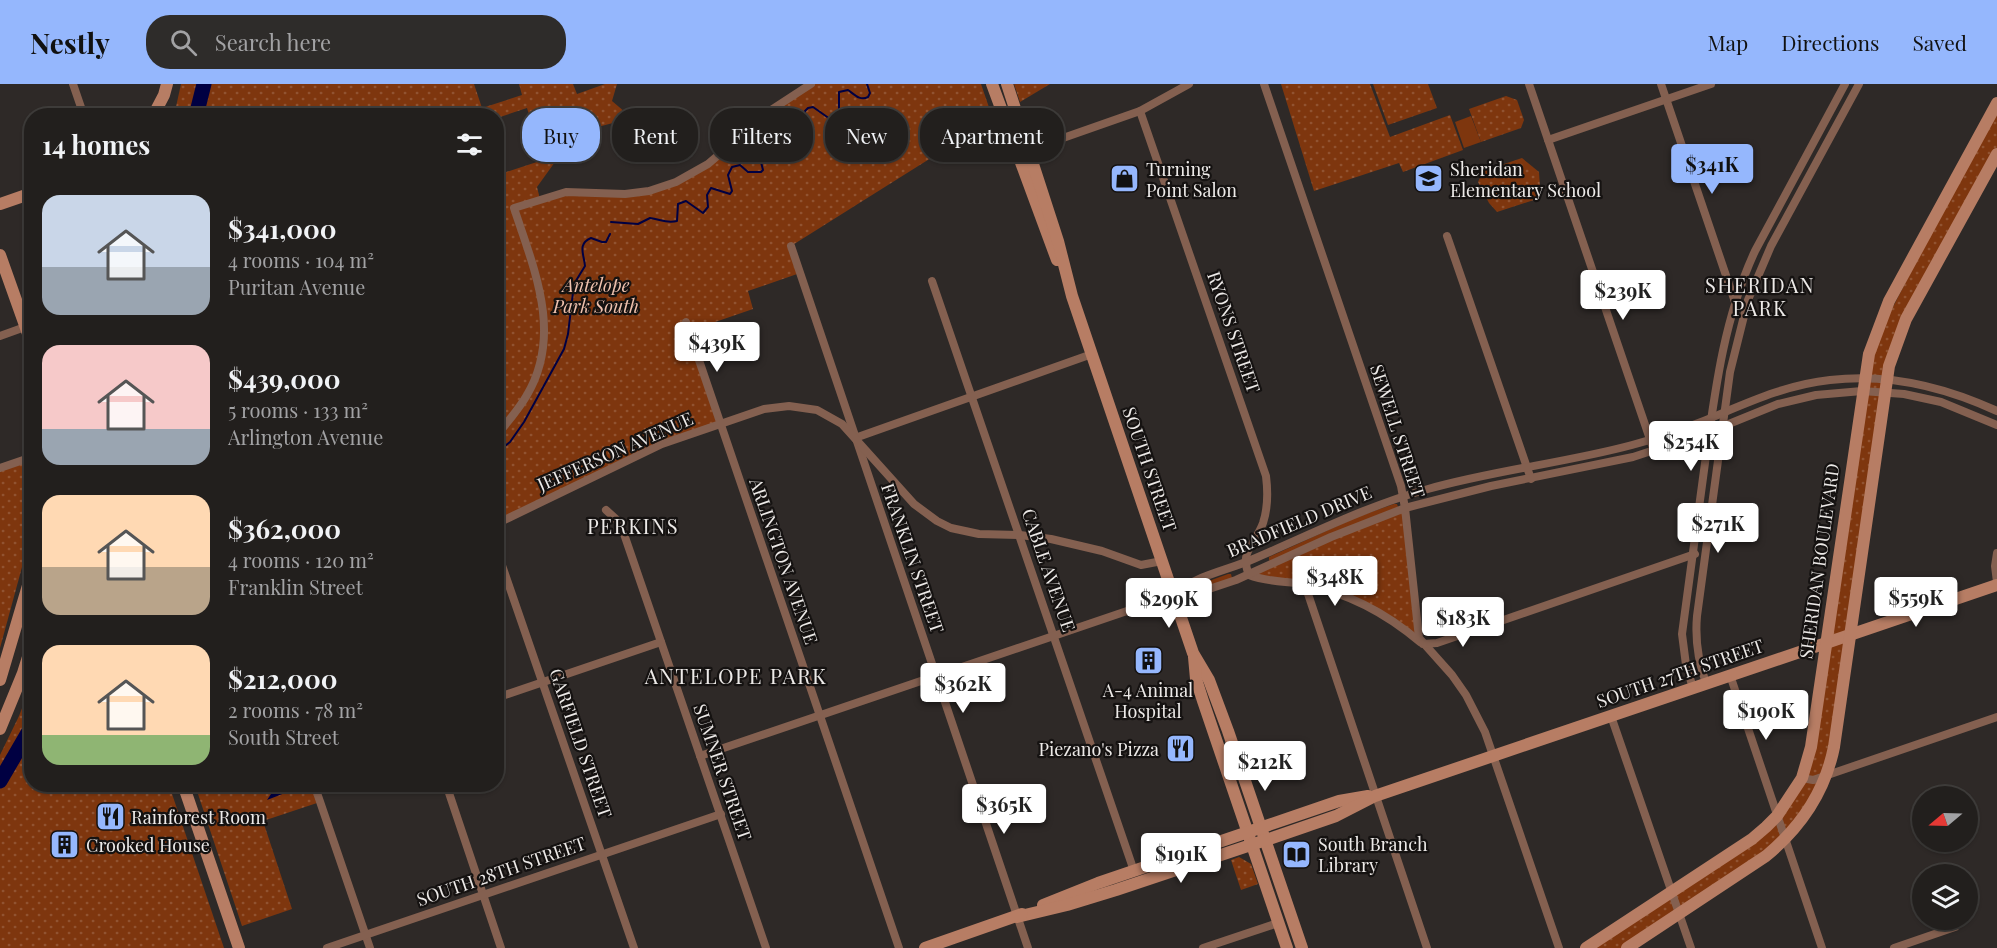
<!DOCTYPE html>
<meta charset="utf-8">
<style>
body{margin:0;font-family:"Playfair Display",serif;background:#2e2c2a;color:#f1f3f6;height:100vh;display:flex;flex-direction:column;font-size:22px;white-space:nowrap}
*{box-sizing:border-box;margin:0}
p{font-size:20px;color:#a2a2a4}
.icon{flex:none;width:33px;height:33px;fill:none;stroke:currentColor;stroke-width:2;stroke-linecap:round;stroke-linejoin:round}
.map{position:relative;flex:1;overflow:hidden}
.panel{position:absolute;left:24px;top:24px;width:480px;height:684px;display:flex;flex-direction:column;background:#221f1d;border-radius:24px;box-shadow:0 2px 4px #0004,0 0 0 2px #3f3d3b}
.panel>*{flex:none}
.top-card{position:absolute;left:522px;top:24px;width:570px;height:54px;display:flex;gap:12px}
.needle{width:39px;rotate:251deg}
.buttons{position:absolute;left:1912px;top:702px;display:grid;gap:12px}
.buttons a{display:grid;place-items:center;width:66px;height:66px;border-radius:50%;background:#221f1d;box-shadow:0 2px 4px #0004,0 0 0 2px #3f3d3b;font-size:30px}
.price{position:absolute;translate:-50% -51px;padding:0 14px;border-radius:6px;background:#fff;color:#222;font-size:20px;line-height:39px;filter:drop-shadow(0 2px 3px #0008)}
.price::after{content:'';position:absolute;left:50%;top:36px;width:18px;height:14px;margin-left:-9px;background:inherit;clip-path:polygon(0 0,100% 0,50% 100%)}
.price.on{background:#95b7fd;color:#111}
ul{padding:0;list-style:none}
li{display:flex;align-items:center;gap:18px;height:150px;padding:0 18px}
li span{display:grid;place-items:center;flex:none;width:168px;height:120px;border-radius:18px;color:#555}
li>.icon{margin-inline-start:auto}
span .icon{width:72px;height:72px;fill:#fffc;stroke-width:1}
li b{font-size:26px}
h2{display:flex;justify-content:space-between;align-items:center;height:72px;padding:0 18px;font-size:26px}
.pill{padding:0 21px;border-radius:24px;background:#221f1d;box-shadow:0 2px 4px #0004,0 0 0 2px #3f3d3b;font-size:21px;line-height:54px}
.pill.on{background:#95b7fd;color:#111}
header{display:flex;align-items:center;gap:36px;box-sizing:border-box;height:84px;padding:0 30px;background:#95b7fd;color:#111}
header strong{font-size:28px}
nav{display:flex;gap:33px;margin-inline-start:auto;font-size:21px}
.search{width:420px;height:54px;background:#2e2c2a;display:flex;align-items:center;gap:15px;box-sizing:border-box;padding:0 21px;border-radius:24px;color:#a2a2a4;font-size:22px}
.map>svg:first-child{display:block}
</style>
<header>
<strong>Nestly</strong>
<div class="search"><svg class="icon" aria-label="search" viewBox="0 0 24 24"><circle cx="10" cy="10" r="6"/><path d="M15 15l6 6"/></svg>Search here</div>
<nav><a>Map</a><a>Directions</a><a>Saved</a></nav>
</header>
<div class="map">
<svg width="1997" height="864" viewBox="0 0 1997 864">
<defs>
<pattern id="park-dots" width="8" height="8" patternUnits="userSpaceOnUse" patternTransform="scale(1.5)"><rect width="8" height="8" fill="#7e360e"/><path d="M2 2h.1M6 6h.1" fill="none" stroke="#915331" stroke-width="1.8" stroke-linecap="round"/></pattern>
<pattern id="water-ripples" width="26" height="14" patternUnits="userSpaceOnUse" patternTransform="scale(1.5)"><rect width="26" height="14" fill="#000042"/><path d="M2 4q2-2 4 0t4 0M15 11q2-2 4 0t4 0" fill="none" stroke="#26255d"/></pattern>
</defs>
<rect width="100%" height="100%" fill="#2e2927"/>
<g fill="#7e360e">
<path d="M1471 32 1481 58 1464 64 1455 38Z"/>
<path d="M1394 420H1397L1398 423 1270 477 1269 476V473L1357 433Z"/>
<path d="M1228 490H1231L1232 494 1194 506 1193 503 1195 502Z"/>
</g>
<g fill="url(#park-dots)">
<path d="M181 0H474L482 24 522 11 519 0H573L577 10 605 0H617L612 17 632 34 590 45 560 71 537 103 540 115 557 110H635L691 91 811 0H981L993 35 791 162 800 189 748 207 753 225 689 247 719 340 662 360 497 440V71L503 89 543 76 527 24 497 34 496 32H174Z"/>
<path d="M1014 0H1050L1020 18Z"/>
<path d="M1281 0H1370L1390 53 1450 31 1463 66 1403 88 1399 79 1314 107Z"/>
<path d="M1373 0H1428L1437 24 1388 41Z"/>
<path d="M1506 12 1517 16 1524 36 1521 44 1481 58 1469 25Z"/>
<path d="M1997 19V70L1897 257 1831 678 1786 756 1627 864H1586L1752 755 1802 694 1869 270Z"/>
<path d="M1522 74 1539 88 1540 103 1537 115 1497 128 1489 119 1478 98 1483 87Z"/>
<path d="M31 375V450L0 564V384Z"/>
<path d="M1405 424 1419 554 1347 513 1249 491Z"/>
<path d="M31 601 32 700 169 701 224 864H0V671L19 632Z"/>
<path d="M195 701H314L320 718 263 737 292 825 242 842Z"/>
<path d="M1239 773 1251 780 1258 800 1241 806 1231 776Z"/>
</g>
<path fill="url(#water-ripples)" d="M277 701H292L290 707 267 716Z"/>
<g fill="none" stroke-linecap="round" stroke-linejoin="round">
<g stroke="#000042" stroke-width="2">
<path d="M611 138 638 140 650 134C660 135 666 140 677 137L678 120 686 117 703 129 708 123 707 111 711 104 730 110 732 107 728 91 732 83 740 81 748 88H761L763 86 759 70 760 61 765 58 779 67 788 66C792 57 783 48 788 37L797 35 802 38 805 36V27L808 24 813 23 830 35 839 32V8L848 6C855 11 860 17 868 13L870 9 867 0"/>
<path d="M496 369 510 358 524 338 564 265 568 250 574 200 585 182C584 170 577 160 591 154L602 158H606L610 150"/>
</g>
<g stroke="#000042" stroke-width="15">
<path d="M196 32 204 0"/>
<path d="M0 697 32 642"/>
</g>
<g stroke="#846050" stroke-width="8">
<path d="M73 0 84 32"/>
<path d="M1264 0 1401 402 1405 424 1419 554 1452 591 1466 611 1485 648 1559 864"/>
<path d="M1529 0 1654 367"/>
<path d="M1661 0 1735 218"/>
<path d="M1140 27 1266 392C1268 408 1268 424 1263 439 1255 461 1239 467 1249 491 1266 498 1285 497 1304 500 1348 509 1386 529 1420 558"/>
<path d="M1548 56 1711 0"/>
<path d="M1026 67 1140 27 1189 0"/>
<path d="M1447 152 1531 395"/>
<path d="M791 162 1028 864"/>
<path d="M932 197 1134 787"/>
<path d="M686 238 899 864"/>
<path d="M0 252 25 243"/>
<path d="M496 352C507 339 519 325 527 311 563 250 534 185 514 124L566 108 625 110 649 107 676 98 708 80 771 26 811 0"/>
<path d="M855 354 1092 270"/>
<path d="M0 384 32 373"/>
<path d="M606 426 617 436 624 450 766 864"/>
<path d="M496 440 662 360 764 325 789 322 817 326 842 340 914 420 937 437 951 444 979 450 1020 451 1051 455 1102 467 1141 481 1162 477"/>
<path d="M496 464 634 864"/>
<path d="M1997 469 1995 482 1997 498"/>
<path d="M1305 501 1427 864"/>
<path d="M1174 511 1185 513 1236 496 1331 453 1405 424 1491 402 1633 373 1709 348 1778 320 1816 311 1862 307 1904 310 1941 318 1997 341"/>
<path d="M1423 560 1437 559 1695 470"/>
<path d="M1730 591 1822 864"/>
<path d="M1706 599C1698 577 1695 555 1697 532L1730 288 1748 216 1771 162 1859 0"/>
<path d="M1693 604 1686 581 1682 550C1690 493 1697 436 1705 379 1715 306 1724 234 1755 167L1845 0"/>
<path d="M496 614 661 558"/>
<path d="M1611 632 1691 864"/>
<path d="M700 672 1174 511C1191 493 1228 486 1251 476 1310 451 1366 422 1428 405 1495 386 1565 379 1632 361 1655 355 1678 347 1701 338 1743 321 1783 301 1830 296 1887 289 1945 303 1997 327"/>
<path d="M1802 694 1813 696 1997 633"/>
<path d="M314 700 370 864"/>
<path d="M446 700 501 864"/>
<path d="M327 864 721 730"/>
<path d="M1203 864 1278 839"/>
<path d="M1894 864 1955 843"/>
</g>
<g stroke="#b77d64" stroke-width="12">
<path d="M992 0 1057 176"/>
<path d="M1007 0 1058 157 1072 212 1193 569 1209 596 1228 647 1302 864"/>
<path d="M153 32 164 11 167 0"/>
<path d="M0 120 32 109"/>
<path d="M0 171 32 261"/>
<path d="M1194 573 1196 595 1203 617 1287 864"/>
<path d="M0 596 32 488"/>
<path d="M0 645 23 589 32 560"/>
<path d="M183 700 239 864"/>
<path d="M1043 821 1098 799 1339 717 1368 712"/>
<path d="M1017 833 1067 821 1116 806 1272 754 1336 732 1375 712 1997 501"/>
<path d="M925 864 1022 830"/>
<path d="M1586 864 1752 755 1766 743 1777 732 1802 694 1811 663 1869 270 1889 217 1997 19"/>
<path d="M1627 864 1766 772C1801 743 1825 708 1834 663L1889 282 1906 235 1997 70"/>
</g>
</g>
<defs>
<symbol id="shop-square" viewBox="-11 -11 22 22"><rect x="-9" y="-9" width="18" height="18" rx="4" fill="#95b7fd" stroke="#151211"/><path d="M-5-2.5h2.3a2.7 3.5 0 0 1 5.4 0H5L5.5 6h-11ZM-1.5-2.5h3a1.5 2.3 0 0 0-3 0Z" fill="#111"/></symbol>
<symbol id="school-square" viewBox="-11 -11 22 22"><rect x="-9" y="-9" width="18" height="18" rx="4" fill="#95b7fd" stroke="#151211"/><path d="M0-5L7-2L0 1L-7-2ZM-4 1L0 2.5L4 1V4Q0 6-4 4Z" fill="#111"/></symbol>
<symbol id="building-square" viewBox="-11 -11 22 22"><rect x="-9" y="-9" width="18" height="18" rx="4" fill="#95b7fd" stroke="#151211"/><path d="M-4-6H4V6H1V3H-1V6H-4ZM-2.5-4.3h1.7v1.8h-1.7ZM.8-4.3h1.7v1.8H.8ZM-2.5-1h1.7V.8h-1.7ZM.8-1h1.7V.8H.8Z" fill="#111"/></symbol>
<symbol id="restaurant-square" viewBox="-11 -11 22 22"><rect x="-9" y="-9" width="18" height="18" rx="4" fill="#95b7fd" stroke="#151211"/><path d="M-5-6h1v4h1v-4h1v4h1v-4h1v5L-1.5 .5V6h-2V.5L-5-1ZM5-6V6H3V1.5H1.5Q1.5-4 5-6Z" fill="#111"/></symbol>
<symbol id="library-square" viewBox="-11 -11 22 22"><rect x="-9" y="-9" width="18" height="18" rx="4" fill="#95b7fd" stroke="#151211"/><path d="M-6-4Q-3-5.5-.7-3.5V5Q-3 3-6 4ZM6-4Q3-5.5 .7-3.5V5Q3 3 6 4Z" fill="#111"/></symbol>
</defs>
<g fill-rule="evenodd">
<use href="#shop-square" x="1108" y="78" width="33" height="33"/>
<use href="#school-square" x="1412" y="78" width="33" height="33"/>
<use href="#building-square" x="1132" y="560" width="33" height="33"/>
<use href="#restaurant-square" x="1164" y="648" width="33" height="33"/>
<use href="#restaurant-square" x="94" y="716" width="33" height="33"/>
<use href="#building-square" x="48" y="744" width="33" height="33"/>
<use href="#library-square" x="1280" y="754" width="33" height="33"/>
</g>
<g text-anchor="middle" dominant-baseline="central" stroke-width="4.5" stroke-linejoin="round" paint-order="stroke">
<g font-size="18" fill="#edeae8" stroke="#151211" text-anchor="start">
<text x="1146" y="85">Turning<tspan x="1146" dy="21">Point Salon</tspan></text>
<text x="1450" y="85">Sheridan<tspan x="1450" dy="21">Elementary School</tspan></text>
<text x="1148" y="606" text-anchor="middle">A-4 Animal<tspan x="1148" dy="21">Hospital</tspan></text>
<text x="1159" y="665" text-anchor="end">Piezano's Pizza</text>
<text x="131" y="733">Rainforest Room</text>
<text x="1318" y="760">South Branch<tspan x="1318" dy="21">Library</tspan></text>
<text x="86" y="761">Crooked House</text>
</g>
<g font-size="18" font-style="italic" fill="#f0c2ae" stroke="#151211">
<text x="596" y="201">Antelope<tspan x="596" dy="21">Park South</tspan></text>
</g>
<g font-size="18" fill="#edeae8" stroke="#151211">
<text transform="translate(1234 248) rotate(71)">RYONS STREET</text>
<text transform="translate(1398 347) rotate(72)">SEWELL STREET</text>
<text transform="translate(615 367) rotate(-24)">JEFFERSON AVENUE</text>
<text transform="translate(1150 385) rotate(71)">SOUTH STREET</text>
<text transform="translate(1299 437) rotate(-23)">BRADFIELD DRIVE</text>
<text transform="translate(913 474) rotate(71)">FRANKLIN STREET</text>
<text transform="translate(784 477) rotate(71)">ARLINGTON AVENUE</text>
<text transform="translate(1819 477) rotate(-82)">SHERIDAN BOULEVARD</text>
<text transform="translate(1049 486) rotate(71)">CABLE AVENUE</text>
<text transform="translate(1680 589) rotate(-19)">SOUTH 27TH STREET</text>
<text transform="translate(581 659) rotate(71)">GARFIELD STREET</text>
<text transform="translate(723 688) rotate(71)">SUMNER STREET</text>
<text transform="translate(501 787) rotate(-19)">SOUTH 28TH STREET</text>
</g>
<g font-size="20" letter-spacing="1.5" fill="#edeae8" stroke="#151211">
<text x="1760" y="200">SHERIDAN<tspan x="1760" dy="23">PARK</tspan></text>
<text x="633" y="441">PERKINS</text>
</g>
<g font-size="21" letter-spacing="1.5" fill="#edeae8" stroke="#151211">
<text x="736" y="591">ANTELOPE PARK</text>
</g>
</g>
</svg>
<div class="buttons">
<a><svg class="needle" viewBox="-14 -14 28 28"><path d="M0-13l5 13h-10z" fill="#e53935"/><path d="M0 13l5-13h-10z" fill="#a2a2a4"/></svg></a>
<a><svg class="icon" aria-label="layers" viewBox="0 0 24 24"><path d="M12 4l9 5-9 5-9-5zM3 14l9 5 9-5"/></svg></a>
</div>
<b class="price on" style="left:1712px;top:111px">$341K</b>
<b class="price" style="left:1623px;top:237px">$239K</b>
<b class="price" style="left:717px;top:289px">$439K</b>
<b class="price" style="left:1691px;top:388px">$254K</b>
<b class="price" style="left:1718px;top:470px">$271K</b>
<b class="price" style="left:1335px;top:523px">$348K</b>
<b class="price" style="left:1916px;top:544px">$559K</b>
<b class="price" style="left:1169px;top:545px">$299K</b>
<b class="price" style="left:1463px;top:564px">$183K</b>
<b class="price" style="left:963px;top:630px">$362K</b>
<b class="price" style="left:1766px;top:657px">$190K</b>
<b class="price" style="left:1265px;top:708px">$212K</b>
<b class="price" style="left:1004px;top:751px">$365K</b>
<b class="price" style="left:1181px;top:800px">$191K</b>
<div class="top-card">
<a class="pill on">Buy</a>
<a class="pill">Rent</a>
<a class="pill">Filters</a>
<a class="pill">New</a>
<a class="pill">Apartment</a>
</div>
<section class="panel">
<h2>14 homes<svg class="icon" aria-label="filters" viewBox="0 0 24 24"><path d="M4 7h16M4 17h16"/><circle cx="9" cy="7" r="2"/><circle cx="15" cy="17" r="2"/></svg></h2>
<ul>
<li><span style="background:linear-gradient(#c9d6e8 60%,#9aa5b1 0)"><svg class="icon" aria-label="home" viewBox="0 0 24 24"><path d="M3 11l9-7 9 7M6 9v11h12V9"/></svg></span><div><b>$341,000</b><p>4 rooms · 104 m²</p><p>Puritan Avenue</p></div></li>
<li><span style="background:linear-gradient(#f6c9c9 70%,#9aa5b1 0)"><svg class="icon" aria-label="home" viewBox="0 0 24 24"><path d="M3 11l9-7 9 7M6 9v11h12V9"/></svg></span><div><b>$439,000</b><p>5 rooms · 133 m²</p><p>Arlington Avenue</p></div></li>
<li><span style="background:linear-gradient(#ffd9b3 60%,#b9a48a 0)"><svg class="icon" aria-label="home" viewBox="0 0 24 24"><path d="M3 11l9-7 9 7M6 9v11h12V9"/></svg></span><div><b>$362,000</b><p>4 rooms · 120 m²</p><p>Franklin Street</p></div></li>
<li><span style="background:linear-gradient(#ffd9b3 75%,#8fb573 0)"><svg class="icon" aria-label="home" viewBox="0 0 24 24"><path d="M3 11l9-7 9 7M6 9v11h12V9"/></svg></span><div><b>$212,000</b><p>2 rooms · 78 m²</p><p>South Street</p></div></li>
</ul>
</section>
</div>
